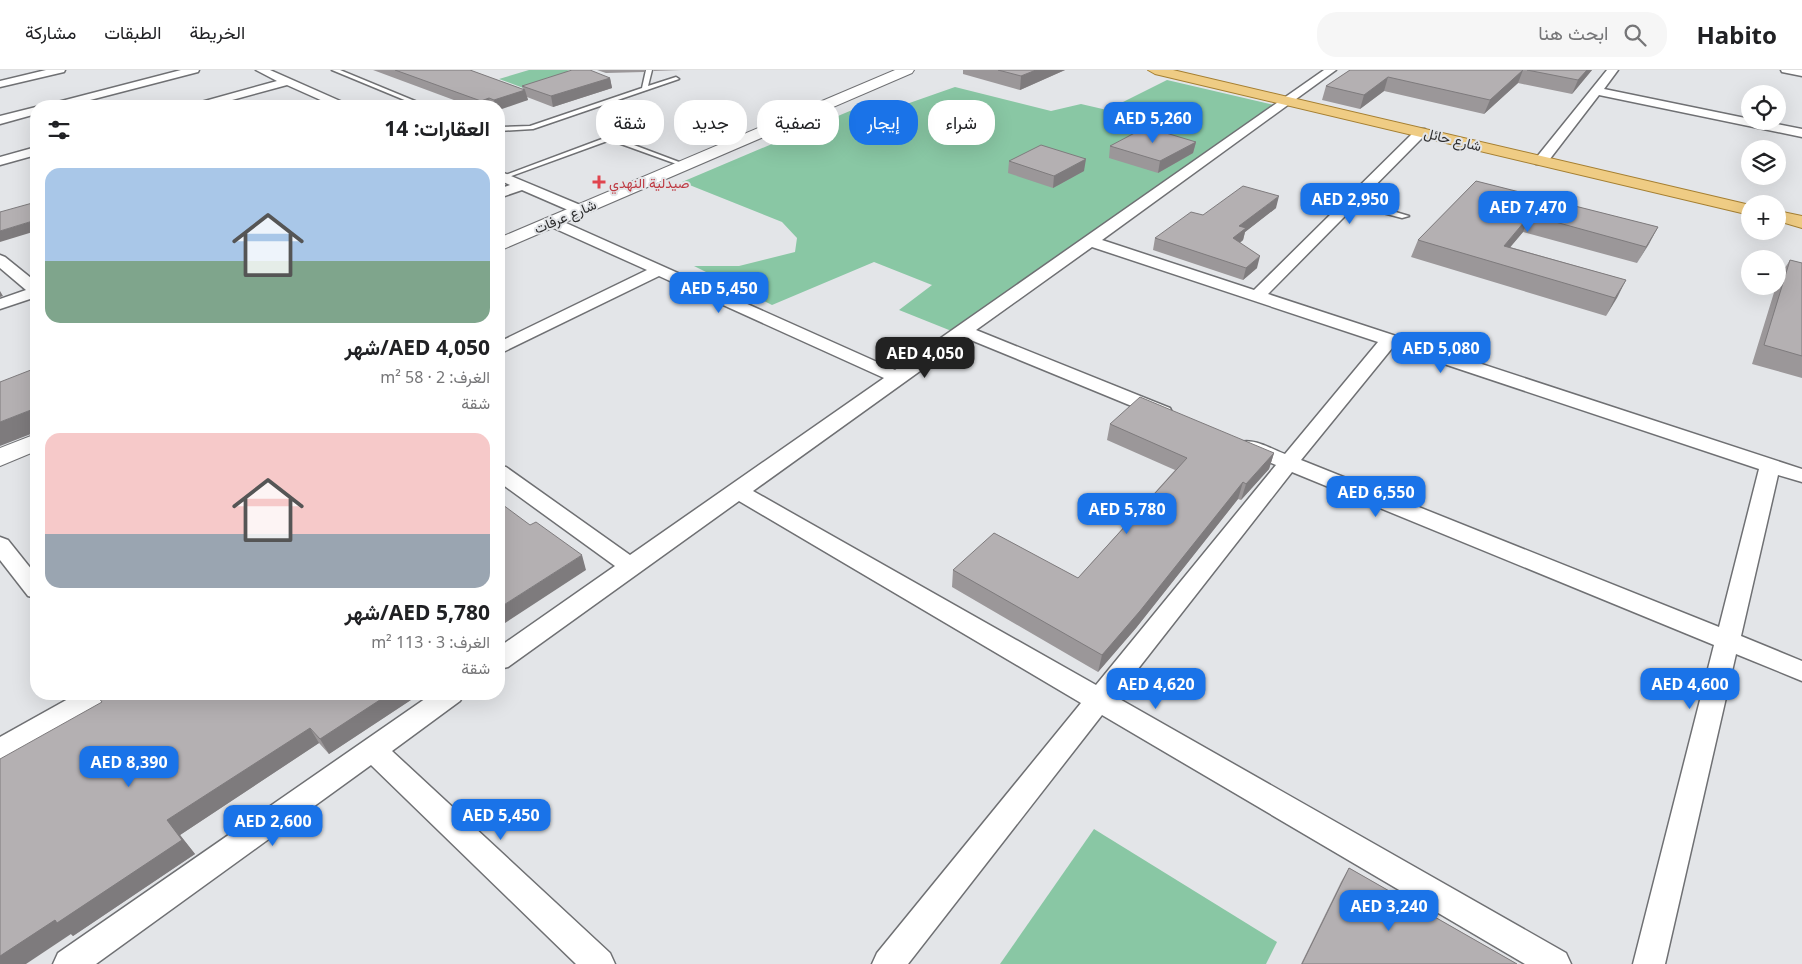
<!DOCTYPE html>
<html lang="ar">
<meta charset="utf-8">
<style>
body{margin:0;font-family:"Noto Sans",Vazirmatn,sans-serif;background:#f6f6f6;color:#202124;direction:rtl;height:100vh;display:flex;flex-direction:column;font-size:19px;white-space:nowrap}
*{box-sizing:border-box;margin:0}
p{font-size:16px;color:#757577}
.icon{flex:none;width:28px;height:28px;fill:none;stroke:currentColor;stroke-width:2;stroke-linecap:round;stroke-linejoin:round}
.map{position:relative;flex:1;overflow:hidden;direction:ltr}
.details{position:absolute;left:30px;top:30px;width:475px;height:600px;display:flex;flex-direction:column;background:#fff;border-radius:20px;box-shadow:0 5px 20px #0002;direction:rtl}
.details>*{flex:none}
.top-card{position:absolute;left:520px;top:30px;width:475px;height:45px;direction:rtl;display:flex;gap:10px}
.fabs{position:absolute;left:1741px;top:15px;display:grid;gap:10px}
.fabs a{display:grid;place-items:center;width:45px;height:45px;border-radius:50%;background:#fff;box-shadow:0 5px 20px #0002;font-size:25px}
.price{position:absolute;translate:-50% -42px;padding:0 11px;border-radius:10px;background:#1a73e8;color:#fff;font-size:16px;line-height:32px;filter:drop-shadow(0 1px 2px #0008)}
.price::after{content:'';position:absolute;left:50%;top:30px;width:15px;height:11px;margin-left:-8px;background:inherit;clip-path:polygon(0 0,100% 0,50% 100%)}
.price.current{background:#222;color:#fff}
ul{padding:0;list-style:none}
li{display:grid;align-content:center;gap:10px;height:265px;padding:0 15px}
li span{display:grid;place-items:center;height:155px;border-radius:15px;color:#555}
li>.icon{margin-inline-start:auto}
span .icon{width:90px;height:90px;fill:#fffc;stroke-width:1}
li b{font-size:21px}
h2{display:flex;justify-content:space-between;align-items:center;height:60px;padding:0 15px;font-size:21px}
.tag{padding:0 18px;border-radius:20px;background:#fff;box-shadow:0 5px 20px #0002;font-size:18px;line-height:45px}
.tag.current{background:#1a73e8;color:#fff}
header{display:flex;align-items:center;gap:30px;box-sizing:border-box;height:70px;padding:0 25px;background:#fff;border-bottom:1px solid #e0e0e0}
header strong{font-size:24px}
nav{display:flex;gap:28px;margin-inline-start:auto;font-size:18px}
.search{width:350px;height:45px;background:#f6f6f6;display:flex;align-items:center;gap:12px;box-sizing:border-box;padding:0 18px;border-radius:20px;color:#757577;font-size:19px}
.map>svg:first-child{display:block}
</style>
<header>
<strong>Habito</strong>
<div class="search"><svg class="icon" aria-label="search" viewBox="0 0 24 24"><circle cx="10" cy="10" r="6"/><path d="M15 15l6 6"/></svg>ابحث هنا</div>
<nav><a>الخريطة</a><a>الطبقات</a><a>مشاركة</a></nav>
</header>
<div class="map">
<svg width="1802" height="894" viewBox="0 0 1802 894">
<rect width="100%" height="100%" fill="#e3e5e8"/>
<g fill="#89c7a4">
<path d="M529 0H567L576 3 526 19 499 9Z"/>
<path d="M1167 10 1274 35 959 264 899 240 932 215 874 192 772 235 694 196H739L795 182 797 168 782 152 682 112 871 32 898 37 955 17 1051 41 1081 34 1107 40Z"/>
<path d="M1094 759 1277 872 1266 894H1000Z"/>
</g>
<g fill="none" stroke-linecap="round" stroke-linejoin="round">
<defs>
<g id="service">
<path d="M332 0H340L427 36H419Z"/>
<path d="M646 0H652L648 16 676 7 679 9 533 59 499 61V57L530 56 642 18Z"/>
<path d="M610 66 687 95 682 96 610 70 506 108 500 107Z"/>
<path d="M1349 130H1355L1409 146 1402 148 1349 134Z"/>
</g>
<g id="minor">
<path d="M46 0H65L64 2 0 17V11Z"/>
<path d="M181 0H199L198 2 67 36H48L50 34Z"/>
<path d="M256 0H270L347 34 349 36H334L287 15 210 36H192L194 34 277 11Z"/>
<path d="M1324 0H1336L1102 170 1254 220 1417 59H1425L1427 62 1425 65 1268 224 1802 399V412L1778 405 1741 566 1802 591V611L1736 584 1665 894H1633L1714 575 1292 402 1116 627 1566 883 1571 894H1525L1102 645 908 894H872L877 883 1081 633 739 431 508 597 499 599V577L615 496 499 412V396L506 397 630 485 884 308 659 206 499 284V272L647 200 547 155 545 152 547 149H557L895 300ZM1092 177 1378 272 1285 384C1271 379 1255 368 1240 372L1237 376 1240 380 1276 395 1096 615 753 421 966 268 1156 346 1163 348 1170 346 1172 342 1170 338 976 260ZM1393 277 1759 399 1719 557 1301 390Z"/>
<path d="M1607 0H1618L1604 19 1750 49V51H1762L1802 59V67L1599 25 1546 94H1536L1535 91 1536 88Z"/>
<path d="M1781 0H1802V6L1782 2Z"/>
<path d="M36 37V44L0 54V46Z"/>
<path d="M36 77V85L0 95V87Z"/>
<path d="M499 101 585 137 587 140 580 144 575 143 522 120 499 128V119L510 115 499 110Z"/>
<path d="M0 185 5 187 36 212V227L0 239V229L26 220 0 198Z"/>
<path d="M0 467 8 470 36 505V528L28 526 0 490Z"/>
<path d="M77 624H111L107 631 9 688 0 691V667Z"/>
<path d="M432 624H464L460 631 392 681 610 883 615 894H576L371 695 96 894H53L58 883Z"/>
</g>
<g id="tertiary">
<path d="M895 0H914L912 3 499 181V168Z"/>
<path d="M36 364V381L0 396V378Z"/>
</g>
<g id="primary">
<path d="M1148 0H1173L1750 135V145L1155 4Z"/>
<path d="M1778 141 1802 146V158L1778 151Z"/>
</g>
</defs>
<use href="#service" stroke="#6f7073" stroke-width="3"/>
<use href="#minor" stroke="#6f7073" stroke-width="3"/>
<use href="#tertiary" stroke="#6f7073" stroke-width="2"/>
<use href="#primary" stroke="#a57f31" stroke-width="2"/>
<use href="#service" fill="#fff" fill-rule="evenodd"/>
<use href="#minor" fill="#fff" fill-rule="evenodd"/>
<use href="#tertiary" fill="#fff" fill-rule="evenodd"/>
<use href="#primary" fill="#efcc84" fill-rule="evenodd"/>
</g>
<g fill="#9b9799">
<path d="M373 0H470L523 20 522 16 610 8 612 18 553 37 527 27 528 30 499 36H470Z"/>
<path d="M597 0H645L644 2 606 3Z"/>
<path d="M653 0H682L654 1Z"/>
<path d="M963 0H1065L1020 20 963 4Z"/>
<path d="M1350 0H1592L1572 24 1518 13 1484 44 1384 21 1360 39 1322 30 1326 16Z"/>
<path d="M1196 72 1193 83 1158 103 1109 88 1110 76Z"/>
<path d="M1009 91 1084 101 1053 118 1008 103Z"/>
<path d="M1476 111 1658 157 1637 193 1523 162 1510 177 1626 210 1606 246 1411 187 1418 170Z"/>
<path d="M1276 138 1245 162 1243 170 1240 173 1257 198 1243 210 1153 180 1155 168 1203 145Z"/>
<path d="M1790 190 1802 193V308L1752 294 1776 216H1778V212L1779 207Z"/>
<path d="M1110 354 1274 383 1269 399 1241 430 1238 429 1136 558 1098 602 952 517 953 500 1078 508 1175 400 1107 370Z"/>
<path d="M105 624H420L329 684 319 673 180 765 195 784 73 866 71 864 102 632Z"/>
<path d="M1349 798 1517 894H1301L1341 812Z"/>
</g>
<g fill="#7e7b7d">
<path d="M1036 0H1065L1020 20 1021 6Z"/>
<path d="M1523 0 1518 13 1484 44 1490 30Z"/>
<path d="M1587 0H1592L1572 24 1578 10Z"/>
<path d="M1388 7 1384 21 1360 39 1364 25Z"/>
<path d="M610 8 612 18 553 37 551 26Z"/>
<path d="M525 20 528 30 499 40V36H495L494 30Z"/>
<path d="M489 28 491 36H482L481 31Z"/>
<path d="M1196 72 1193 83 1158 103 1160 91Z"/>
<path d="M1086 89 1084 101 1053 118 1054 106Z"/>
<path d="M1279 126 1276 138 1245 162 1243 170 1230 180 1233 168 1239 156Z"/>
<path d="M1530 145 1523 162 1497 193 1504 176Z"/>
<path d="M36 150V161L0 172V161Z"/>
<path d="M1658 157 1649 174 1637 193 1646 177Z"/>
<path d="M1260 186 1257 198 1243 210 1246 198Z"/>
<path d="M1626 210 1617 228 1606 246 1615 228Z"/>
<path d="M0 221 3 226 0 227Z"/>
<path d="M36 338V362L0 376V352Z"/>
<path d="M1274 383 1269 399 1241 430 1246 414Z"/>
<path d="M1243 412 1238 429 1136 558 1098 602 1102 585Z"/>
<path d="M582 485 586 500 499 557V538Z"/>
<path d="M389 624H420L329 684 320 669Z"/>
<path d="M310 658 319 673 180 765 195 784 73 866 71 864 26 894H0V886L167 750Z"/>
</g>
<g fill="#b4b0b2" stroke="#7e7b7d">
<path d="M395 0H470L525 20 494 30 489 28 481 31Z"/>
<path d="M572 0H590L610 8 551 26 522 16Z"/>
<path d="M998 0H1036L1021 6Z"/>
<path d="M1350 0H1523L1490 30 1388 7 1364 25 1326 16Z"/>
<path d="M1527 0H1587L1578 10Z"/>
<path d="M1146 57 1196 72 1160 91 1110 76Z"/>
<path d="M1041 75 1086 89 1054 106 1009 91Z"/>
<path d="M1476 111 1658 157 1646 177 1530 145 1504 176 1626 210 1615 228 1418 170Z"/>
<path d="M1243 116 1279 126 1239 156 1246 158 1233 168 1260 186 1246 198 1155 168 1191 142 1203 145Z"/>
<path d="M36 132V150L0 161V142Z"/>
<path d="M1790 190 1802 193V286L1764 275Z"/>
<path d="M36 298V338L0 352V312Z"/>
<path d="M1140 327 1274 383 1246 414 1243 412 1140 541 1102 585 953 500 994 463 1078 508 1187 388 1110 354Z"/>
<path d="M499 432 530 455 536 452 582 485 499 538Z"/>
<path d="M105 624H389L320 669 310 658 167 750 182 770 57 853 55 850 0 886V689L102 632 98 627Z"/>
<path d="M1349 798 1517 894H1302Z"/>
</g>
<path fill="#e0444e" stroke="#e3e5e8" stroke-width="2" d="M596.5 104.5h5v5h5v5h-5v5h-5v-5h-5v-5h5z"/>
<g text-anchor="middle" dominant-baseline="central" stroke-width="4" stroke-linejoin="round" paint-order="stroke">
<g font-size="14" fill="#2e2e2f" stroke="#e3e5e8">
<text transform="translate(1453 69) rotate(14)">شارع حائل</text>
<text transform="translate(565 146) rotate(-23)">شارع عرفات</text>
</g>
<g font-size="14" fill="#be3a42" stroke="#e3e5e8" text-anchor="start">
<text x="609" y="112">صيدلية النهدي</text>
</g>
</g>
</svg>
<div class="fabs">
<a><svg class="icon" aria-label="locate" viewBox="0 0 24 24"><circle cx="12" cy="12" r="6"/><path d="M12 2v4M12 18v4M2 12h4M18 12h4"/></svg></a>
<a><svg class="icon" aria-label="layers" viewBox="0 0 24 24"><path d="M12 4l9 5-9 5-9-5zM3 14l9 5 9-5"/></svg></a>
<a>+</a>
<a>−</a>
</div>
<b class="price" style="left:1153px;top:74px">AED 5,260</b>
<b class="price" style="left:1350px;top:155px">AED 2,950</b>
<b class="price" style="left:1528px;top:163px">AED 7,470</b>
<b class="price" style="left:719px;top:244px">AED 5,450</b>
<b class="price" style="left:1441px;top:304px">AED 5,080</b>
<b class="price current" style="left:925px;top:309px">AED 4,050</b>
<b class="price" style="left:1376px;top:448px">AED 6,550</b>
<b class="price" style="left:1127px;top:465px">AED 5,780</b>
<b class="price" style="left:1156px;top:640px">AED 4,620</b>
<b class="price" style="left:1690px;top:640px">AED 4,600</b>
<b class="price" style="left:129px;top:718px">AED 8,390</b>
<b class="price" style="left:501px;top:771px">AED 5,450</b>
<b class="price" style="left:273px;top:777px">AED 2,600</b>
<b class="price" style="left:1389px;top:862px">AED 3,240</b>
<div class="top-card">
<a class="tag">شراء</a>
<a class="tag current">إيجار</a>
<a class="tag">تصفية</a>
<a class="tag">جديد</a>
<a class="tag">شقة</a>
</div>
<section class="details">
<h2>العقارات: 14<svg class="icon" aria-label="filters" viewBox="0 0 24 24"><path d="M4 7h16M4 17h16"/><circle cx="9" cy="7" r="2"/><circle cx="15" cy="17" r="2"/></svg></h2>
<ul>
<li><span style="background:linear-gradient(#a9c7e8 60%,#7fa58c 0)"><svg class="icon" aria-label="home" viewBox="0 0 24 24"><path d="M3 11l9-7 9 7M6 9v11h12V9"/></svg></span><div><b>AED 4,050/شهر</b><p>الغرف: 2 · 58 m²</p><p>شقة</p></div></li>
<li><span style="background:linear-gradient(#f6c9c9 65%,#9aa5b1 0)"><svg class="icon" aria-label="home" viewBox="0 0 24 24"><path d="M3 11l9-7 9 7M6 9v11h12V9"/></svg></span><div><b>AED 5,780/شهر</b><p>الغرف: 3 · 113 m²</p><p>شقة</p></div></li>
</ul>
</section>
</div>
